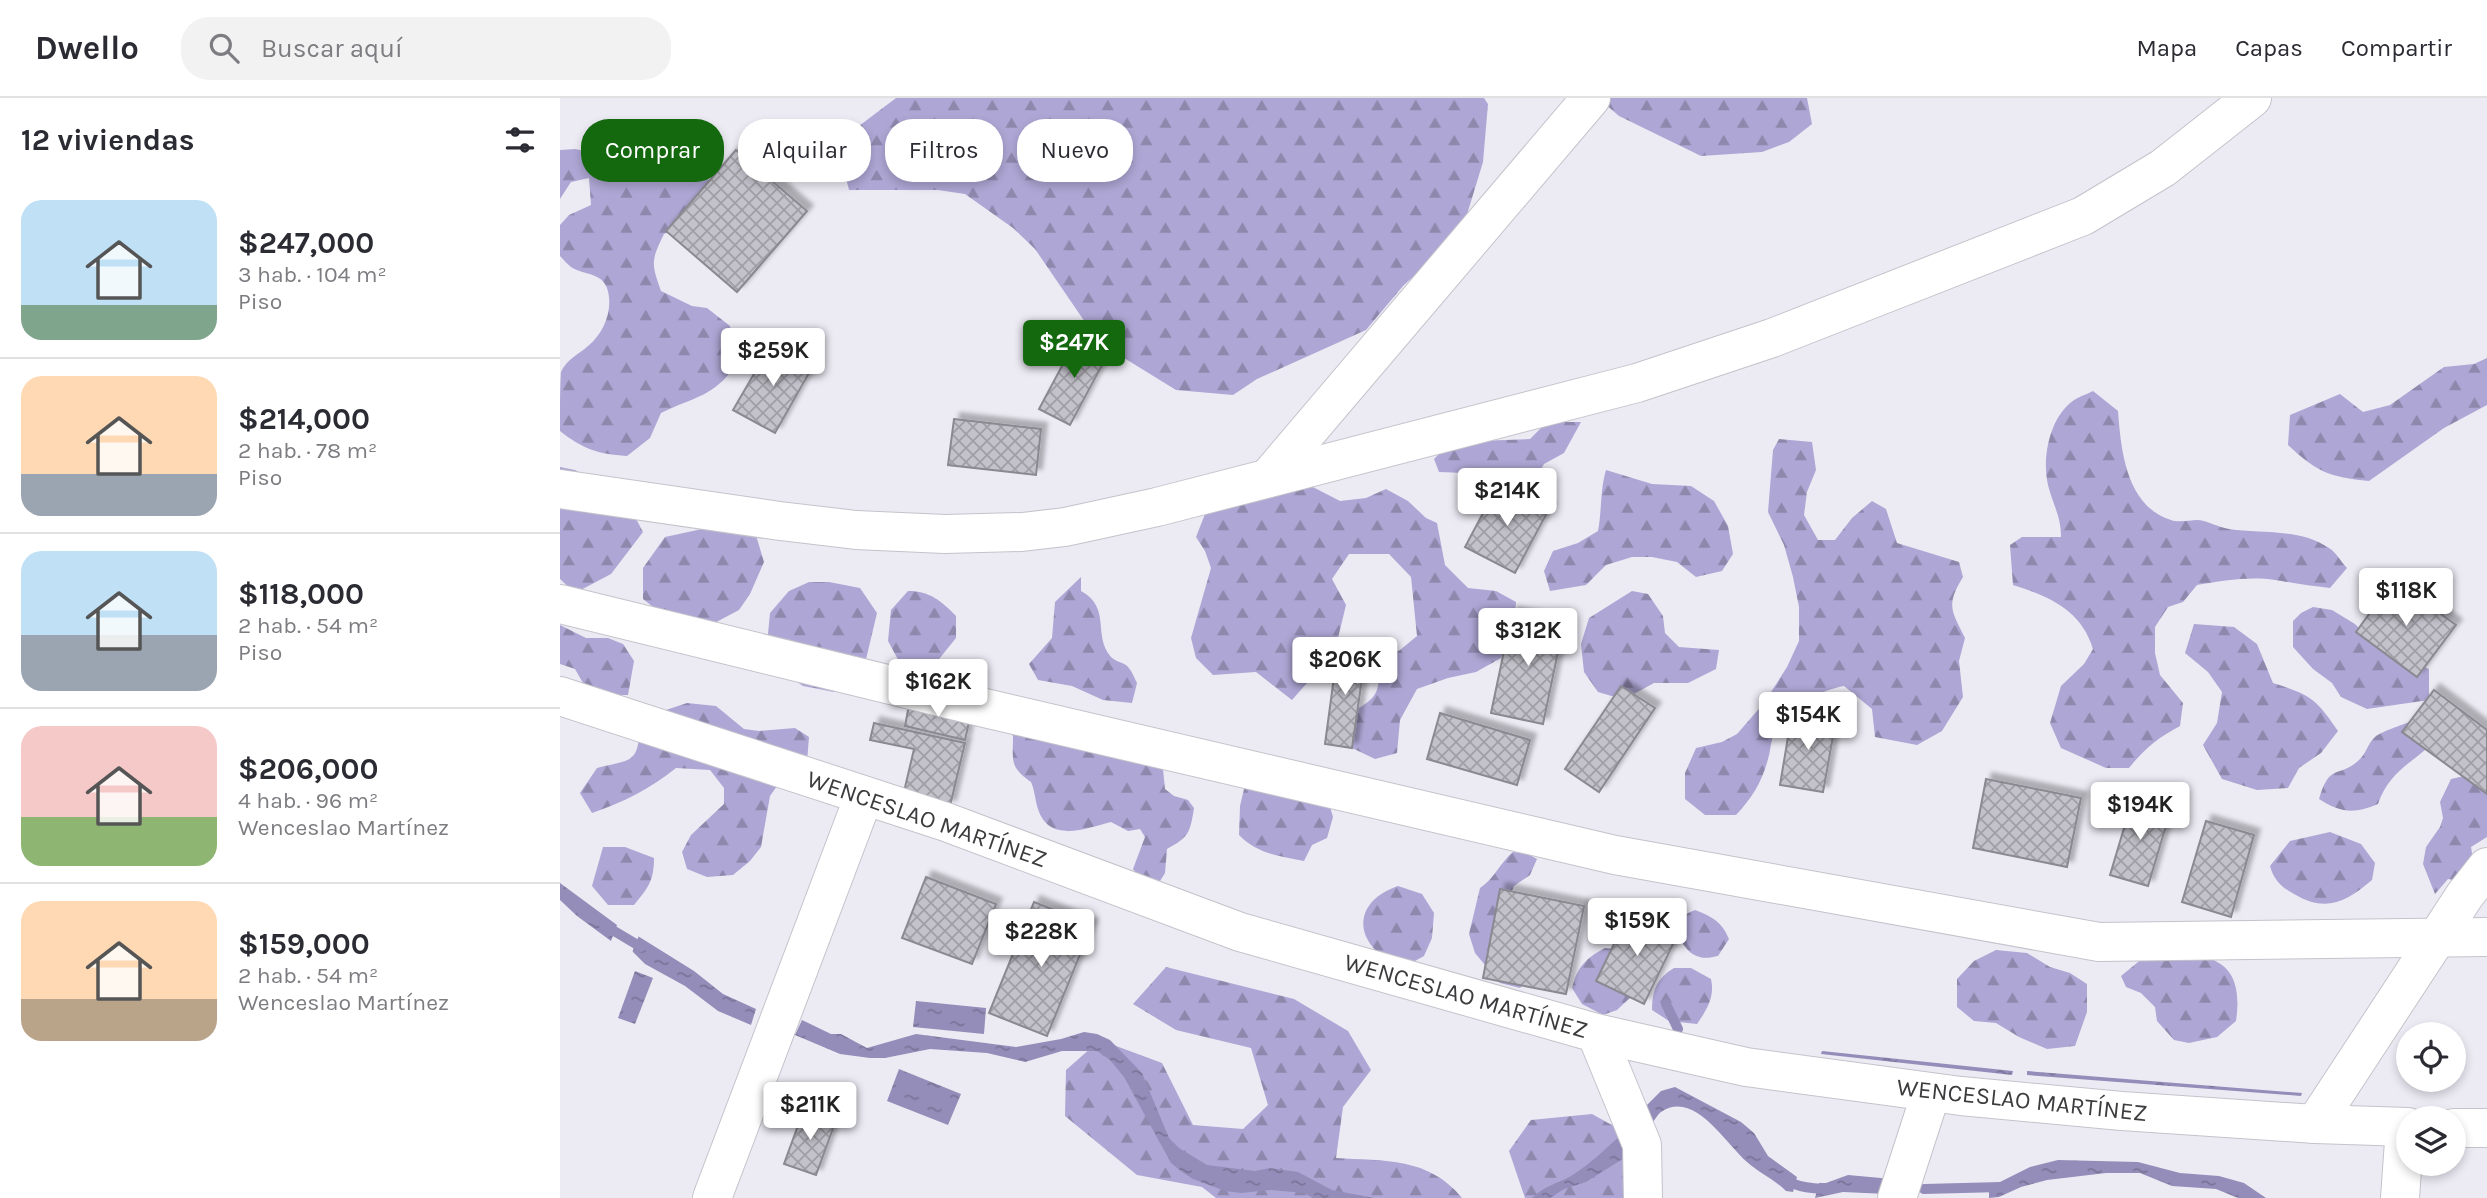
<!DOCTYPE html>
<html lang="es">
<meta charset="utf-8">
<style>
body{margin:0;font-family:Karla,sans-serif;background:#f2f2f3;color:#2b2b33;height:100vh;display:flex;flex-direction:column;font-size:26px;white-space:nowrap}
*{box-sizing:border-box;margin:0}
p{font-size:23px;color:#7c7c81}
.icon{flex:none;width:38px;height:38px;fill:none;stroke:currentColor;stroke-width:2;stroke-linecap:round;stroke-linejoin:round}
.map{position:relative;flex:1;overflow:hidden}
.details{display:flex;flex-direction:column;background:#fff;width:560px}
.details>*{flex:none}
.top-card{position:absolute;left:21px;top:21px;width:665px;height:63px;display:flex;gap:14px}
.tools{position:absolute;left:1836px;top:924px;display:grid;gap:14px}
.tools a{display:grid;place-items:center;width:70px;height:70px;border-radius:50%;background:#fff;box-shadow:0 4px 10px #0003;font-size:35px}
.price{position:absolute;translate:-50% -60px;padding:0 16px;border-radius:7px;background:#fff;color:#222;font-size:23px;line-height:46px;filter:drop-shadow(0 2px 4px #0008)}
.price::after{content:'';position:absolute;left:50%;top:42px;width:21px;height:16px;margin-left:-10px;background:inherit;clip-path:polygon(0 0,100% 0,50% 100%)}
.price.active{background:#14690f;color:#fff}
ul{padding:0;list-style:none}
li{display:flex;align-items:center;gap:21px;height:175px;padding:0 21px}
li+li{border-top:2px solid #e1e1e2}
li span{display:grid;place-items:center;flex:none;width:196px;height:140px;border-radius:21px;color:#555}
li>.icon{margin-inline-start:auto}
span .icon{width:84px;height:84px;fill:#fffc;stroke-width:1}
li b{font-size:30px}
h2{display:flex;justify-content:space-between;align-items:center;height:84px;padding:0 21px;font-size:30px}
.tag{padding:0 24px;border-radius:28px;background:#fff;box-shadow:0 4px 10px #0003;font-size:24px;line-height:63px}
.tag.active{background:#14690f;color:#fff}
header{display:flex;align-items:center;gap:42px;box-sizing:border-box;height:98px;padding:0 35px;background:#fff;border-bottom:2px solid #e1e1e2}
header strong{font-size:33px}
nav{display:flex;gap:38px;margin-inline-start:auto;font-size:24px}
.search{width:490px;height:63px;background:#f2f2f3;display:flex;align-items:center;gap:18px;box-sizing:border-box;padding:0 24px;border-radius:28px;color:#7c7c81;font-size:26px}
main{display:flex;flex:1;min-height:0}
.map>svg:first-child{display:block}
</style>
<header>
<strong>Dwello</strong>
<div class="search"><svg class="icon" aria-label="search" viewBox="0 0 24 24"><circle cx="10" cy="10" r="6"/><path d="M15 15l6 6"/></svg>Buscar aquí</div>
<nav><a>Mapa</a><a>Capas</a><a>Compartir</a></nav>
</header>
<main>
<section class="details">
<h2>12 viviendas<svg class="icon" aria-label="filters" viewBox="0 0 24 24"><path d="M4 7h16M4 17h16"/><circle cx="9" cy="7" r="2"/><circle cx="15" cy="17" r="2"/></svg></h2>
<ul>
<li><span style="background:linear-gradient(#bfe0f5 75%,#7fa58c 0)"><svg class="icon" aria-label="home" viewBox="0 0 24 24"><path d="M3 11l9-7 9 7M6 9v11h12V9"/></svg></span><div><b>$247,000</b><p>3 hab. · 104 m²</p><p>Piso</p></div></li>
<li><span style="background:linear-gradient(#ffd9b3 70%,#9aa5b1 0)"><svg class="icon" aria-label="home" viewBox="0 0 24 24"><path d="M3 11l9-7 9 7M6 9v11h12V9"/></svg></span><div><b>$214,000</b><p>2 hab. · 78 m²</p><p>Piso</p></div></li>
<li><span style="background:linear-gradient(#bfe0f5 60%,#9aa5b1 0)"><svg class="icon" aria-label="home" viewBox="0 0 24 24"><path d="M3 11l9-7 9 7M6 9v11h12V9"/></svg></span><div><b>$118,000</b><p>2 hab. · 54 m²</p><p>Piso</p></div></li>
<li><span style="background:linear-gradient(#f6c9c9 65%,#8fb573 0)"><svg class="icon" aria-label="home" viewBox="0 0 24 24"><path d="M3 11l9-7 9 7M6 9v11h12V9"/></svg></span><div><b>$206,000</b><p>4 hab. · 96 m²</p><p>Wenceslao Martínez</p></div></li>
<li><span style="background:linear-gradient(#ffd9b3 70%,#b9a48a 0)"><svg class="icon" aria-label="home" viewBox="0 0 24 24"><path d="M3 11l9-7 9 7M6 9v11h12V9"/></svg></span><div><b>$159,000</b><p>2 hab. · 54 m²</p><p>Wenceslao Martínez</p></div></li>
</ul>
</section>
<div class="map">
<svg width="1927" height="1100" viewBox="0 0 1927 1100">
<defs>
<pattern id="forest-firs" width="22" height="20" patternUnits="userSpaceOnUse" patternTransform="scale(1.75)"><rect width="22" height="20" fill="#aea6d4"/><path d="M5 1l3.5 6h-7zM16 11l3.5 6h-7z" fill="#8f88ad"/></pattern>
<pattern id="water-ripples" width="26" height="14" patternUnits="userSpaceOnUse" patternTransform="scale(1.75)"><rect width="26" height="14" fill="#948db9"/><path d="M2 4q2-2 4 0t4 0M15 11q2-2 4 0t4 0" fill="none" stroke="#7a7498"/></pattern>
<pattern id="building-cross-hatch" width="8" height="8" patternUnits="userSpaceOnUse" patternTransform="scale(1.75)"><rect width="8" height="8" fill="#c3c1ca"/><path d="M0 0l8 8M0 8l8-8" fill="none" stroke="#a09ea5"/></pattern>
<filter id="shadow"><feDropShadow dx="6" dy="-6" stdDeviation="2" flood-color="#0004"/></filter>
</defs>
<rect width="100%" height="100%" fill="#ecebf4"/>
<g fill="url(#forest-firs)">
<path d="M336 0H924L928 6 923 64 905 123 888 147 843 188 806 232 697 281 673 297 616 292 543 247 525 224 475 151 453 130 405 96 378 92H289L282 65 291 34Z"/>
<path d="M1038 0H1247L1252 26 1229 44 1202 54 1141 58 1059 18Z"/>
<path d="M58 48 101 53 116 61H129L141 67 150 85 116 131 104 136C91 163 91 165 101 193L132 208 147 210 170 228 176 266C155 299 133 299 101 315L90 340 67 358C37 356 23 351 0 333 0 319 0 286 1 274 6 262 19 256 28 248 44 235 54 211 47 190 41 174 23 177 11 169 7 166 4 162 0 158V127L9 117 31 107 29 80 11 84 0 101V52L15 51 40 56Z"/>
<path d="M1927 260V307L1884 330 1809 383C1769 379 1757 374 1728 347L1730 317 1780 296 1803 314 1830 307 1884 269 1914 266Z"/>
<path d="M1533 293 1558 313C1561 352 1566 408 1611 422 1619 425 1629 422 1638 422 1648 423 1658 429 1669 431 1702 436 1740 430 1769 450 1776 454 1781 464 1787 470L1770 490C1751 488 1733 485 1715 482 1689 478 1662 483 1637 487L1623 504 1608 509 1595 529V555L1600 577 1623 605 1620 628C1599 639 1584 651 1569 670H1546L1501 650 1490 625 1501 588 1524 566 1533 551C1521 512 1490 499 1453 487L1450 447 1462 439H1501C1501 418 1493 407 1488 387 1482 361 1489 324 1509 306 1515 300 1525 297 1533 293Z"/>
<path d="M987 324H1021L1004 355 984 366 961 406 936 411 905 375 879 374 874 361 891 344 970 341Z"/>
<path d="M1219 341 1252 344 1256 372 1247 394 1244 417 1258 442H1275L1292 420 1312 403 1326 411 1337 445 1399 464 1403 479C1386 507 1391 512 1405 540L1399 563 1403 599 1382 633 1357 647 1315 639 1312 611 1284 588C1262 592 1225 608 1216 629 1211 639 1211 651 1208 661 1202 684 1192 700 1176 717H1145L1125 701V675L1136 650 1162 644 1177 636 1204 605 1227 569 1239 543V509L1233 479 1224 447 1208 414 1213 352Z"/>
<path d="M0 369 15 372 65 400 83 434 51 476 15 495 0 481Z"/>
<path d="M1046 372 1092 386 1131 388 1154 403 1168 428 1173 456 1162 473 1136 479 1117 464 1092 459H1072L1046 467 1026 487 990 493 984 473 993 453 1018 445 1038 433C1042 412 1040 392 1046 372Z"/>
<path d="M747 386 780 403 806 400 826 391 848 403 866 420 877 425 885 467 908 490 936 493 956 504 953 535 941 560 916 574 888 580 857 591 840 622 837 655 815 661 792 650 786 619C815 599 822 600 817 563L840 552 857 538 851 479 829 456H789L772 481 786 507 778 540 755 543 750 555 747 585 732 602 696 574 653 577 636 560 631 540 651 470 645 453 636 439 647 411Z"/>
<path d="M142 431 195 434 204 464 190 496 179 512 147 529 111 523 83 501V470L105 439Z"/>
<path d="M521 479V493C552 510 532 537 551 559 555 563 561 564 566 567 571 571 574 579 577 585L572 605 543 602 512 588 478 582 469 566 492 540 495 504Z"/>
<path d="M249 484H269L300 490 317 515 303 574 274 594 243 588 218 571 207 546 210 515 229 493Z"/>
<path d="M348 493C370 493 381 503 396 518V540L371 571 342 569 328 543 331 512Z"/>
<path d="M1072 493 1088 496 1103 518 1105 535 1119 549 1159 552 1156 571 1128 585H1094L1072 597 1055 599 1038 594 1024 574 1021 546 1029 520Z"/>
<path d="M1753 509 1772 512 1795 526 1821 552 1869 571V602L1807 611 1781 599 1772 585 1753 571 1733 549V523L1741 515Z"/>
<path d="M1634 526 1674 529 1697 546 1713 585C1751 597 1756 601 1778 633L1761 655 1739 670 1728 690 1697 692 1662 681 1643 647 1657 625 1662 594 1648 574 1625 555Z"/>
<path d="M0 527 26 540H48L63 546 74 563 68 597H37L23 585 15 571 0 566Z"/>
<path d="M127 605 156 608 184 631 199 633 235 630 249 639 247 664 224 678 210 698 201 749 190 763 173 777 147 779 127 771 122 754 131 737 164 706V690L150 672 116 670C90 691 64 704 32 715L20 695 37 670C66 662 79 667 79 633L94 616Z"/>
<path d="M1855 622 1871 647C1847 668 1829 675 1818 706 1794 716 1781 715 1759 701 1770 664 1778 681 1799 662 1806 656 1808 645 1815 639 1822 633 1845 626 1855 622Z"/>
<path d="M444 628 603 671 605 691 614 698 628 702 634 710C630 735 629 739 607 751L605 775 597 788 583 786 573 771 585 739 580 731 568 733 551 724C527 730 489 746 478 711 475 702 475 693 471 684 449 669 453 662 453 638Z"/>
<path d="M688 674 768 702 773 719 767 740 752 747 744 763C718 758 698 756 679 737L680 708Z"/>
<path d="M1917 675 1927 678V739L1911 749 1914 768 1911 785 1888 781 1875 796 1863 766 1866 749 1880 729 1883 720 1880 704 1891 681Z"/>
<path d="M1770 734 1801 746 1815 765 1812 782C1786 804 1766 815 1734 796 1721 789 1714 782 1710 768L1730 743Z"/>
<path d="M43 749H65L94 760C94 783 88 790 74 807H48L32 788Z"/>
<path d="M953 754 968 756 977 761 970 777 954 788 949 800 980 872 960 890 940 885 915 855 909 836 920 790C934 781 940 765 953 754Z"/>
<path d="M838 788 862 796 874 815 872 840 864 858 844 869C796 853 786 806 838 788Z"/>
<path d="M1135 812C1153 819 1162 824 1169 841L1158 858C1153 859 1145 861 1140 859 1126 856 1118 839 1115 827L1128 815Z"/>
<path d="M1045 850 1056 851 1072 898 1057 912 1043 917 1022 906 1012 890C1017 869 1026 860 1045 850Z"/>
<path d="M1436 852 1467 855 1490 869 1510 875 1527 886V914L1515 948 1487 951 1459 939 1436 925 1414 923 1397 909V881L1414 863Z"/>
<path d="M1589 855C1643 855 1686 855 1676 923L1657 939 1629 945 1614 942 1597 923 1595 909 1581 895 1566 889 1561 878Z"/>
<path d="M606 869 734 901 788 933 811 972 783 1009 776 1060C824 1063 869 1059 902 1100H656L642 1089 577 1077 505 1018 506 972 540 942 602 965 633 1027 683 1031 708 1007 691 950 616 932 573 906Z"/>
<path d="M1114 870H1131L1151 881C1155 899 1147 911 1137 926L1109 923 1092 912C1092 892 1097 880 1114 870Z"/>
<path d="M1032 1016 1077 1041 1070 1100H965L949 1053 971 1022Z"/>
</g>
<g fill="url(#water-ripples)">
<path d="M0 785 57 827 51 843 17 818 0 802Z"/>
<path d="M73 835 134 873 163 896 196 911 191 927 158 913 125 888 85 866 69 850Z"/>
<path d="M75 873 93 880 75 926 58 920Z"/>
<path d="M356 903 426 910 424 936 353 929Z"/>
<path d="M242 922 271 936H281L307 950 356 936 456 949 501 941 524 934 537 936 550 942 582 975 609 1040 619 1050 647 1067 695 1073 710 1070 738 1074 772 1092 814 1100H753L744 1095 711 1092 681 1095 665 1093 633 1081 622 1074 611 1065 564 979 550 962 537 953H502L465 964 427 955 370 951 325 960H310L280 956 235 937Z"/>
<path d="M1262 953 1453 973 1452 977 1261 956Z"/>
<path d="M339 971 401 996 388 1027 327 1003Z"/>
<path d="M1467 974V973L1742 995 1741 998 1467 977Z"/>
<path d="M1115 989 1181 1024 1194 1035 1208 1058 1237 1079 1233 1094 1226 1093C1214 1081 1199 1075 1187 1064 1166 1046 1134 991 1101 1014 1097 1017 1094 1023 1091 1027L1082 1012 1101 993Z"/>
<path d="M1060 1038 1068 1052 1061 1062 1026 1084 1004 1091 990 1100H972C985 1087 997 1086 1011 1078 1029 1067 1044 1052 1060 1038Z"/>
<path d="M1498 1062 1578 1064 1620 1075 1659 1078 1684 1085 1706 1100H1678L1656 1091 1612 1088 1580 1075H1546L1487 1082 1461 1089 1439 1099 1429 1100V1085H1438L1470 1069Z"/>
<path d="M1288 1077 1332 1081 1327 1096 1283 1094 1255 1100 1259 1085H1266Z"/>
</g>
<path fill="#ecebf4" d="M73 832 80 835 71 857 66 850 69 834Z"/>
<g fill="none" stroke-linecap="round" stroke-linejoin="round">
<g stroke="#948db9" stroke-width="10">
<path d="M44 827 81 849"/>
<path d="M1106 906 1118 931"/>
<path d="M1224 1081C1235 1089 1257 1092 1270 1090"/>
<path d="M1364 1091 1441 1089"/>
</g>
</g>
<g fill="url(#building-cross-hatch)" stroke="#8a8991" stroke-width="2" filter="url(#shadow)">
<path d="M176 52 247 113 177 194 106 133Z"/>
<path d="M518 238 549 254 510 327 479 311Z"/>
<path d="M212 245 253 268 215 335 173 312Z"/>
<path d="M394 321 481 331 476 377 388 367Z"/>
<path d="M939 385 989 411 955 475 905 449Z"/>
<path d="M1834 482 1896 527 1857 579 1796 534Z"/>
<path d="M952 515 1004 525 983 626 931 615Z"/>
<path d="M778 549 806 553 792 650 765 646Z"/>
<path d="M1061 588 1095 610 1039 694 1005 671Z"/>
<path d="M1874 592 1927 632V696L1842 634Z"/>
<path d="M350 601 411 615 405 642 345 628Z"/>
<path d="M880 615 970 642 957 687 867 661Z"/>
<path d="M1232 615 1276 622 1263 694 1220 687Z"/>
<path d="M314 625 405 645 390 708 343 698 354 651 310 642Z"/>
<path d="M1426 681 1521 700 1507 769 1413 750Z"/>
<path d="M1573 700 1611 711 1588 788 1550 777Z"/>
<path d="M1646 723 1694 737 1671 819 1622 804Z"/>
<path d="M366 779 436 806 412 866 342 840Z"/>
<path d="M940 791 1024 808 1006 896 923 880Z"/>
<path d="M474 804 532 827 487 938 429 915Z"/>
<path d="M1069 815 1117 838 1084 906 1036 883Z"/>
<path d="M244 1011 276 1022 256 1077 224 1066Z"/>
</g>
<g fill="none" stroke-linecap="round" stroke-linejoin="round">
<defs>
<g id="minor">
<path d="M708 380 1031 0"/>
<path d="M0 391 220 423 296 432 385 436 462 434 505 429 597 409 1077 285 1212 240 1523 118 1603 70 1692 0"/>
<path d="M0 506 429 611 1055 757 1539 844 1927 839"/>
<path d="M1036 935 1082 1047 1083 1100"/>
<path d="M1755 1026 1905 797 1927 769"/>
<path d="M152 1100 304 698"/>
<path d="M1337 1100 1371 995"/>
<path d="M1840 1100 1845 1029"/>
</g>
<g id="major">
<path d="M0 598 386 724 680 834 1036 935 1186 969 1401 998 1562 1013 1755 1026 1848 1029"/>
<path d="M1894 1030H1927"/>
</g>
</defs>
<use href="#minor" stroke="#c4c3cb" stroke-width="40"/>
<use href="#major" stroke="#c4c3cb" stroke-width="40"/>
<use href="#minor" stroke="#fff" stroke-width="38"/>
<use href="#major" stroke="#fff" stroke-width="38"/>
</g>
<g text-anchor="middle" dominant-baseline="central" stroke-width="5" stroke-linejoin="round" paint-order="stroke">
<g font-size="24" fill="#3c3c3f" stroke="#fff">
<text transform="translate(367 721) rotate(19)">WENCESLAO MARTÍNEZ</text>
<text transform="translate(906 898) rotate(16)">WENCESLAO MARTÍNEZ</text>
<text transform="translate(1462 1002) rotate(6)">WENCESLAO MARTÍNEZ</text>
</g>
</g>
</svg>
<div class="tools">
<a><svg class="icon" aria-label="locate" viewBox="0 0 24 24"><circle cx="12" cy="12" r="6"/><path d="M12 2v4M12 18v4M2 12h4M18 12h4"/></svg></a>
<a><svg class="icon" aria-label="layers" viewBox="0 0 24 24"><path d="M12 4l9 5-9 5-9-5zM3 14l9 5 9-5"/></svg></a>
</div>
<b class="price active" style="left:514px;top:282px">$247K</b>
<b class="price" style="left:213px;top:290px">$259K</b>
<b class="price" style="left:947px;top:430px">$214K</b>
<b class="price" style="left:1846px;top:530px">$118K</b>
<b class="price" style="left:968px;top:570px">$312K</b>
<b class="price" style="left:785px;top:599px">$206K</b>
<b class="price" style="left:378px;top:621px">$162K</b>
<b class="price" style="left:1248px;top:654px">$154K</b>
<b class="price" style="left:1580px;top:744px">$194K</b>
<b class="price" style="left:1077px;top:860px">$159K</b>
<b class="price" style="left:481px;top:871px">$228K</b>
<b class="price" style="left:250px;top:1044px">$211K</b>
<div class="top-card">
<a class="tag active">Comprar</a>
<a class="tag">Alquilar</a>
<a class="tag">Filtros</a>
<a class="tag">Nuevo</a>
</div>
</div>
</main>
